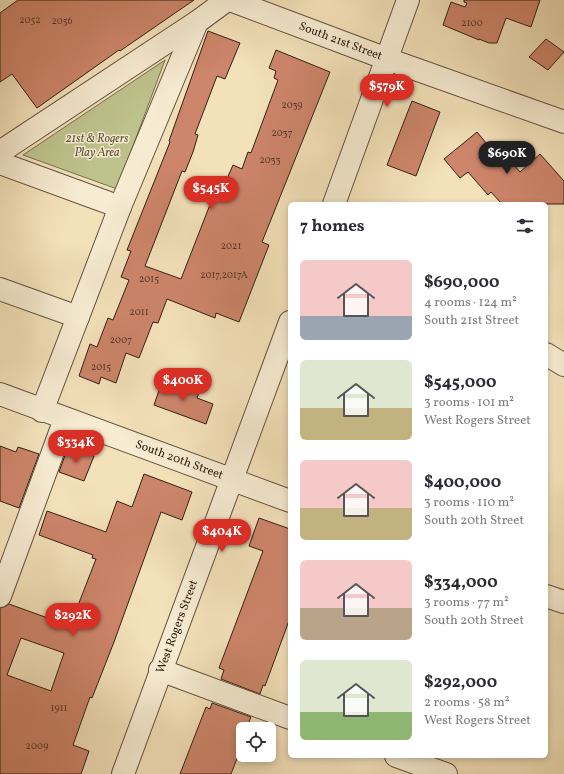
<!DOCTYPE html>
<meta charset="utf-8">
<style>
body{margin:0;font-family:Vollkorn,serif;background:#f2f2f3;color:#2b2b33;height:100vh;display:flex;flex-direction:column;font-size:15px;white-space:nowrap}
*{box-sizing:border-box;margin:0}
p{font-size:13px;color:#7c7c81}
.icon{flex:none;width:22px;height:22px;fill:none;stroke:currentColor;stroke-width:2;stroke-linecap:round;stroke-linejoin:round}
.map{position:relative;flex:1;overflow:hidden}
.details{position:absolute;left:288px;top:202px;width:260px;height:556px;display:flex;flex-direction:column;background:#fff;border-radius:6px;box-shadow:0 2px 6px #0003}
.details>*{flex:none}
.tools{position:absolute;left:236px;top:722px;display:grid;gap:8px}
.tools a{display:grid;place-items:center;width:40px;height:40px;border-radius:6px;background:#fff;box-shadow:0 2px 6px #0003;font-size:20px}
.price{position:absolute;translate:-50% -34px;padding:0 9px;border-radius:14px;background:#d93025;color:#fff;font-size:13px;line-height:26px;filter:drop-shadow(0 1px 2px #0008)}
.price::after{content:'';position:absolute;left:50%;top:24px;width:12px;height:9px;margin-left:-6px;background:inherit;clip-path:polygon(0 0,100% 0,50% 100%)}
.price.active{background:#222;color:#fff}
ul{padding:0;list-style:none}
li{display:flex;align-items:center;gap:12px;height:100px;padding:0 12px}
li span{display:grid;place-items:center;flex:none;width:112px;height:80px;border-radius:6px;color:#555}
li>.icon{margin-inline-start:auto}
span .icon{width:48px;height:48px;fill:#fffc;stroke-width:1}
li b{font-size:17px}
h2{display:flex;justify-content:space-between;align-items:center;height:48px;padding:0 12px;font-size:17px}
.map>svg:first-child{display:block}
</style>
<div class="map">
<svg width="564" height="774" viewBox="0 0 564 774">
<rect width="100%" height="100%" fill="#f3e1ba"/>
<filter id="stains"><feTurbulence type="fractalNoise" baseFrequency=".005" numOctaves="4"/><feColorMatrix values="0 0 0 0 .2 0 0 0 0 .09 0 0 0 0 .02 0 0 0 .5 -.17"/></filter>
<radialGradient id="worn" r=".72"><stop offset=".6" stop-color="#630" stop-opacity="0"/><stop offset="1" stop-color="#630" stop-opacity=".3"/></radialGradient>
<path fill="#bec28d" stroke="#787150" d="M165 60 117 189 23 155Z"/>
<g fill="#cd856b" stroke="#312013" fill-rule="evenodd">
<path d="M18 0H194L120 51 119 50 37 108 12 74 0 82V13Z"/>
<path d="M464 0H540L531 27 506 18 497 43H489L479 39V40L443 25 451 2 465 7 467 3 464 2Z"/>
<path d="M208 31 240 43 225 79 217 76 195 134 198 135 193 152 185 172 182 171 145 266 181 279 220 179 226 181 233 165 242 169 248 152 251 153 278 80 274 78 276 71 269 68 276 50 330 72 262 242 269 245 239 322 216 313 215 318 167 299 158 323 153 322 139 358 126 353 116 383 101 377 99 384 79 376 90 344 97 347 108 318 113 320 129 280 121 277 131 251 127 250 170 142 169 141Z"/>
<path d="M546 39 564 52 548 70 529 57Z"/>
<path d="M412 101 440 112 416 176 387 165Z"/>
<path d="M477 132 496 155 501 150 520 172 540 154 564 181V204H502L491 192 488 195 468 172 460 178 444 159Z"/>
<path d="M163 379 199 392 197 398 213 404 206 424 154 405Z"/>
<path d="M0 446 16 452 18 447 39 454 19 508 0 501Z"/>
<path d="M68 447 94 456 84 481 59 472Z"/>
<path d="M144 474 192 492 182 520 161 512 114 642 92 698 90 697 73 745 89 751 81 774H0V608L9 604 70 626 96 559 92 558 93 555 39 535 47 511 106 532 117 501 132 507ZM21 638 64 653 51 691 7 675Z"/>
<path d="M259 518 290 529V618L265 686 263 685 260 694 221 679 224 670 219 668 263 551 249 546Z"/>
<path d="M212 703 251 717 246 729H243V743L231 774H180L206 707 210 709Z"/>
</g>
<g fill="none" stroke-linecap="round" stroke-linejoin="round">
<defs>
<g id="minor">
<path id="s1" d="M230 0 387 59 564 122"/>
<path d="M0 152 197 22"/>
<path d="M0 163 120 207"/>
<path d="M334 204 408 0"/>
<path d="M0 289 78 317"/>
<path d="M546 354 564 365"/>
<path id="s2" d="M0 394 290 501"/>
<path d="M42 411 120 207 197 22 227 0"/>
<path d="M0 596 65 419"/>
<path d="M546 596 564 602"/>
<path d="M160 670 290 718"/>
<path d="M396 756 446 774"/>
<path id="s3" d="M123 774 290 322"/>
</g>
</defs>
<use href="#minor" stroke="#62503d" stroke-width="24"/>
<use href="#minor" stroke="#f7ecd2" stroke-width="22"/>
</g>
<g text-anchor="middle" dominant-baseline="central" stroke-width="3" stroke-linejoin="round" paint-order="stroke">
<g font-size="10" fill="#583929">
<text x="30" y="20">2052</text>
<text x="62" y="21">2056</text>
<text x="472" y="23">2100</text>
<text x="292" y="105">2039</text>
<text x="282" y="133">2037</text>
<text x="270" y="160">2033</text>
<text x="231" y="246">2021</text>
<text x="224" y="275">2017,2017A</text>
<text x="149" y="279">2015</text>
<text x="139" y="312">2011</text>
<text x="121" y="340">2007</text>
<text x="101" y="367">2015</text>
<text x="59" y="708">1911</text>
<text x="37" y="746">2009</text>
</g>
<g font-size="12" fill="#312013" stroke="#f7ecd2">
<text stroke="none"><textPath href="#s1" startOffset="118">South 21st Street</textPath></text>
<text stroke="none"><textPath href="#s2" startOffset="191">South 20th Street</textPath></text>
<text stroke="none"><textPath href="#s3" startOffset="157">West Rogers Street</textPath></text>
</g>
<g font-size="12" font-style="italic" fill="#5b5138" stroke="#f7ecd2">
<text x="97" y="139">21st &amp; Rogers<tspan x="97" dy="14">Play Area</tspan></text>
</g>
</g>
<rect width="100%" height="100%" filter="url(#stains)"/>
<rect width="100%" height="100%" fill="url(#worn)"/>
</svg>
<div class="tools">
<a><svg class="icon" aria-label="locate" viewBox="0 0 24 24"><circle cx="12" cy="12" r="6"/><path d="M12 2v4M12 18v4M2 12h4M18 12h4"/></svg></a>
</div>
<b class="price" style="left:387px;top:108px">$579K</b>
<b class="price active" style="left:507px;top:175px">$690K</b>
<b class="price" style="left:211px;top:210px">$545K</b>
<b class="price" style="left:183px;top:402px">$400K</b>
<b class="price" style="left:76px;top:464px">$334K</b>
<b class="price" style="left:222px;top:553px">$404K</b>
<b class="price" style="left:73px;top:637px">$292K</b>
<section class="details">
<h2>7 homes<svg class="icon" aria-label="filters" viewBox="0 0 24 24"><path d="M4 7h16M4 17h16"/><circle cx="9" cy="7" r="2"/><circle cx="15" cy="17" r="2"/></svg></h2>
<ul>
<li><span style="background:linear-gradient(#f6c9c9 70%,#9aa5b1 0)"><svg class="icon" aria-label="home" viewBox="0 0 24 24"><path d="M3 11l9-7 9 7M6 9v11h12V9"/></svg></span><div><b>$690,000</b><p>4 rooms · 124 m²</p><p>South 21st Street</p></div></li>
<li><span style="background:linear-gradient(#dfe7d0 60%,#c2b280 0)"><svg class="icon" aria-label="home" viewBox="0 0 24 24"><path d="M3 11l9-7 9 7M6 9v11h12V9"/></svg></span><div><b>$545,000</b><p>3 rooms · 101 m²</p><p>West Rogers Street</p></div></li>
<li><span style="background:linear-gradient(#f6c9c9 60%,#c2b280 0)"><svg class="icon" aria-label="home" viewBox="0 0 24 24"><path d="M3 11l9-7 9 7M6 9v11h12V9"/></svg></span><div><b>$400,000</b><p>3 rooms · 110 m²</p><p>South 20th Street</p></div></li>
<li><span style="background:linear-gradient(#f6c9c9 60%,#b9a48a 0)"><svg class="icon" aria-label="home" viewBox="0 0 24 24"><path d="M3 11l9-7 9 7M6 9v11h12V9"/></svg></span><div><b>$334,000</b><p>3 rooms · 77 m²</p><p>South 20th Street</p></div></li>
<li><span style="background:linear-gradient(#dfe7d0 65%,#8fb573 0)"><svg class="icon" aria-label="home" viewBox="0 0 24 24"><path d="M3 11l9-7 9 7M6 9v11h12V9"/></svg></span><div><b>$292,000</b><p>2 rooms · 58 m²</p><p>West Rogers Street</p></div></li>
</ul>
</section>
</div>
